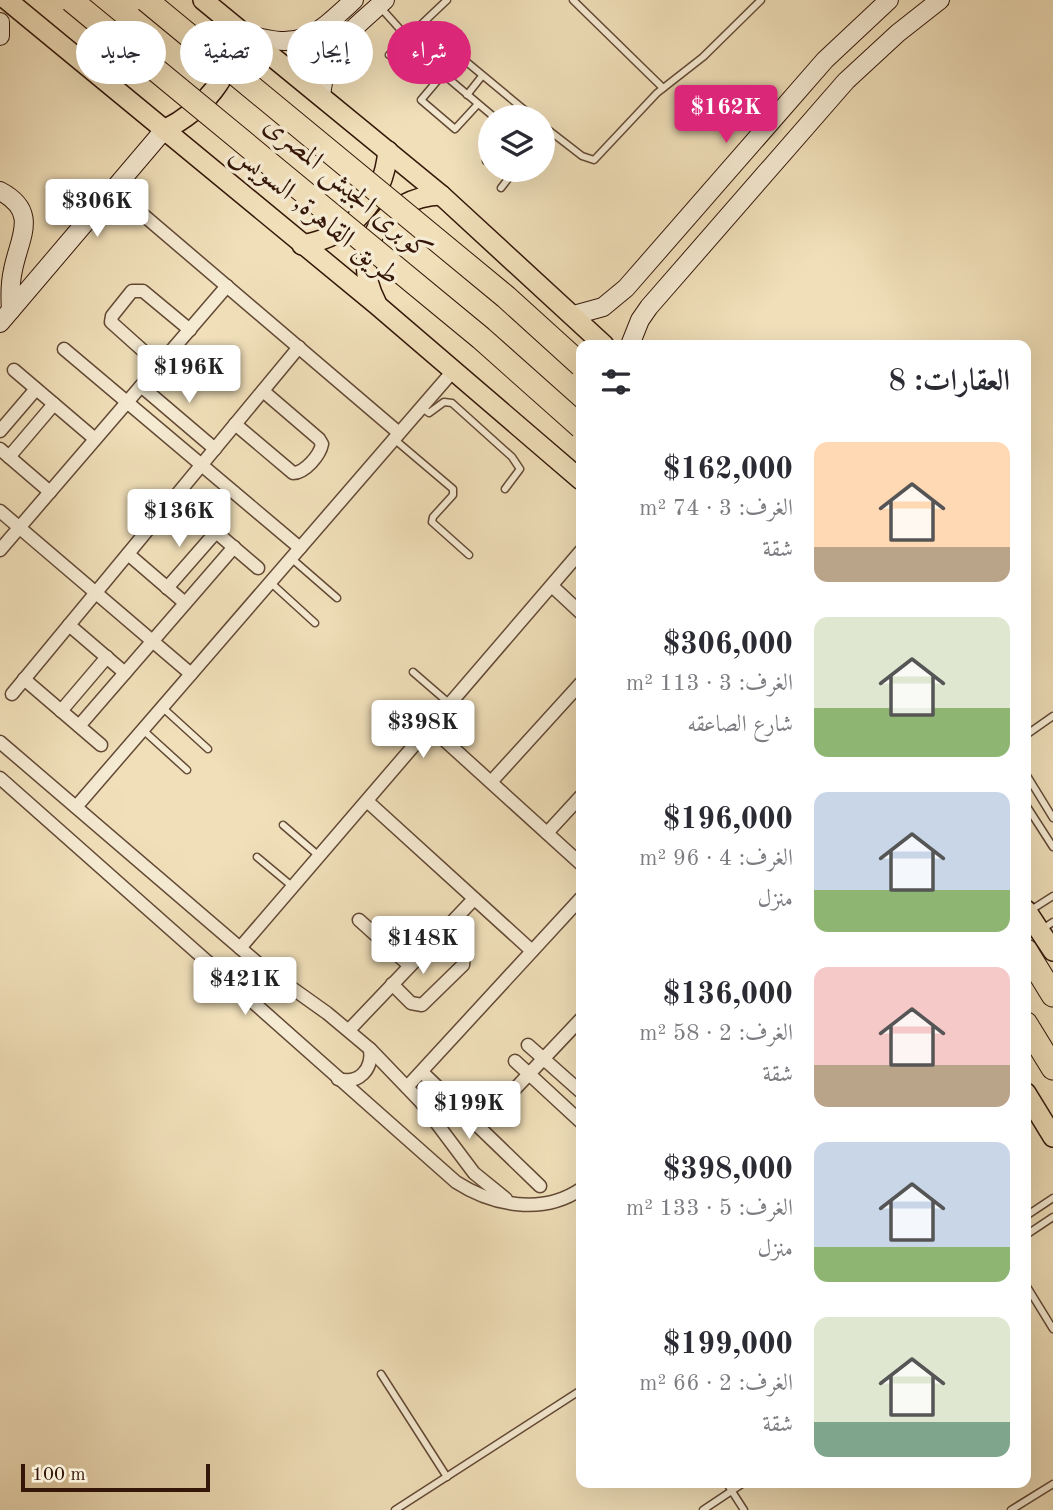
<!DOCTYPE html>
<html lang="ar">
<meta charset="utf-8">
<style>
body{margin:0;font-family:"Old Standard TT",Amiri,serif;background:#f7f7f7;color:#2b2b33;direction:rtl;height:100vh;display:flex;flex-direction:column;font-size:26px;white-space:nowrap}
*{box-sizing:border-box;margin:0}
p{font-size:23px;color:#7c7c81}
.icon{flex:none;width:38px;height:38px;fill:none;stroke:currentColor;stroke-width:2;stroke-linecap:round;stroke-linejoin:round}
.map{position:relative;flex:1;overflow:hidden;direction:ltr}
.panel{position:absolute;left:576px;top:340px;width:455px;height:1148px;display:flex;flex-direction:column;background:#fff;border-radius:14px;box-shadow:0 7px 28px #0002;direction:rtl}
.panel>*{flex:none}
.top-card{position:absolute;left:21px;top:21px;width:450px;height:63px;direction:rtl;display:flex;gap:14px}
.fabs{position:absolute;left:478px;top:105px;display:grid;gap:14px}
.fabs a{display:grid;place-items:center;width:77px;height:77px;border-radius:50%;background:#fff;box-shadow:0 7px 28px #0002;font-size:35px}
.scale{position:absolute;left:21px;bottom:18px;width:189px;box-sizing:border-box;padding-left:7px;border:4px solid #341709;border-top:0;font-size:19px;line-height:24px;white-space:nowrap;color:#341709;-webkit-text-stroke:5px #f5ead2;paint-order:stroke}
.price{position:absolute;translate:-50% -60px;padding:0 16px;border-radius:7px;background:#fff;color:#222;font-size:23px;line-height:46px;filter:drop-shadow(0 2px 4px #0008)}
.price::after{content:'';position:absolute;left:50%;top:42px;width:21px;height:16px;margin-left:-10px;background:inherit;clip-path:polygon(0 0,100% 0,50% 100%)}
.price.on{background:#db2777;color:#fff}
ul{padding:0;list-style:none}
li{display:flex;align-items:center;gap:21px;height:175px;padding:0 21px}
li span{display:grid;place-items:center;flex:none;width:196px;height:140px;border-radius:14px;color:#555}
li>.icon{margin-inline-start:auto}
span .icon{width:84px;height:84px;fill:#fffc;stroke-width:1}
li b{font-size:30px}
h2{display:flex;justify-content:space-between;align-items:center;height:84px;padding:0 21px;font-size:30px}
.chip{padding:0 24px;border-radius:32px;background:#fff;box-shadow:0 7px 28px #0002;font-size:24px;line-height:63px}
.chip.on{background:#db2777;color:#fff}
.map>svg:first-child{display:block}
</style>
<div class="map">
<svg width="1053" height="1510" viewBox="0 0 1053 1510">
<rect width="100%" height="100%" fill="#f0dfb9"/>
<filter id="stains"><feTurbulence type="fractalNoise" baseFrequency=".00286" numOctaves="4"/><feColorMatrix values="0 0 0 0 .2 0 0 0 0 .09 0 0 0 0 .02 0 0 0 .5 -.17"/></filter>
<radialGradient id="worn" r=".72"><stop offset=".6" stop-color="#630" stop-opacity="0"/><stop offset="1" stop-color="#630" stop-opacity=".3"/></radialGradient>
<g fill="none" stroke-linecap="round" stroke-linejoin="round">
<defs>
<g id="lane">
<path d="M573 0 663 88"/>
<path d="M381 8 407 37"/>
<path d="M422 25 533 117"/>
<path d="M389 55 447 0"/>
<path d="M467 95 482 76"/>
<path d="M478 104 455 129 421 100 443 74 494 117"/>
<path d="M542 125 582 156 594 160 657 93 703 57 761 0"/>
<path d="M486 161 490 156"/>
<path d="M501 188 515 170"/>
<path d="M421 407 429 413 444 402 452 403 512 457 520 469 505 489"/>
<path d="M394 439 453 489V495L433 517 432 522 469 555"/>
<path d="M291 558 337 598"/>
<path d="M270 582 315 623"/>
<path d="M413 672 450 704"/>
<path d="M382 705 422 736"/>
<path d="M163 708 208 749"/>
<path d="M143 730 187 770"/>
<path d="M1026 735 1053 716"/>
<path d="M1026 774 1053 818"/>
<path d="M1026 805 1053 847"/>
<path d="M283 825 319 856"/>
<path d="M257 857 293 887"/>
<path d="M1031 910 1053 896"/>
<path d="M1041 930 1053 922"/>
<path d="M1026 1216 1053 1198"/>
<path d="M1026 1235 1053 1217"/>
<path d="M1026 1285 1053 1329"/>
<path d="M381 1374 447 1477"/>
<path d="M726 1482 744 1510"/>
<path d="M395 1510 581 1390"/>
<path d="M703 1510 745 1482"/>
<path d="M1011 1510 1053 1484"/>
</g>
<g id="street">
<path d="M114 190 399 433"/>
<path d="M64 349 300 548"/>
<path d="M159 365 111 322 112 316 132 291H143L190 330"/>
<path d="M14 370 95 439"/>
<path d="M141 386 215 449"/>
<path d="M235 424 293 473C305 473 320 455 322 444L319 439 263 391"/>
<path d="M0 431 36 389"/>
<path d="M0 449 50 492"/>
<path d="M9 457 54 404"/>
<path d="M175 497 258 568"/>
<path d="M0 511 191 674"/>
<path d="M0 550 227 286"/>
<path d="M128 554 185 603"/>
<path d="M552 586 581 613"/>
<path d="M167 588 216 532"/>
<path d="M69 625 125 673"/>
<path d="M24 679 101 745"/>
<path d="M12 694 299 347"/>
<path d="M61 711 107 657"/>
<path d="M79 726 234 547"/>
<path d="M430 727 581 864"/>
<path d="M0 742 261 966 327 1013 370 1049 420 1101 474 1173 506 1199"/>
<path d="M0 778 456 1182C493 1206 543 1215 581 1189"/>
<path d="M491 782 581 683"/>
<path d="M367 801 532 951"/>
<path d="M76 807 453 371"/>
<path d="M547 833 581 796"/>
<path d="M359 920 410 966"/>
<path d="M240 948 581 551"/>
<path d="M392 984 411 1003 422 1005 463 965 464 956 442 932"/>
<path d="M349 1030 474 899"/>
<path d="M528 1045 581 1092"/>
<path d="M515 1061 581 1122"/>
<path d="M422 1072 540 1186"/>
<path d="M338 1079C359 1085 373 1069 370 1049"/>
<path d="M407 1087 581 898"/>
<path d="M479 1127 581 1019"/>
</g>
<g id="secondary">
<path d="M0 22V36"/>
<path d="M247 34C301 51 315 36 354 0"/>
<path d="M321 95C327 44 350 33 385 0"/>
<path d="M0 191C40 212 19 238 13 270 10 283 10 296 11 310"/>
<path d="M574 315 603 307 626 288 825 60 889 0"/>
<path d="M0 323 164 130"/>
<path d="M630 345 640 320 649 307 846 81 898 33 940 0"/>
</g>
<g id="primary">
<path d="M7 0 377 305 581 480"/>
<path d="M203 0 441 195 604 345"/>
<path d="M164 130C206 109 229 77 241 32"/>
<path d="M302 245C352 236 383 201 388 151"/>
<path d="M376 302C348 249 384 197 441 195"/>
<path d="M1026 910 1053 951"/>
<path d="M1026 1093 1053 1137"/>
</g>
<g id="highway">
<path d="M1026 951 1053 995"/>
<path d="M1026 1024 1053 1068"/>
</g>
</defs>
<use href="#lane" stroke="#634935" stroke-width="9"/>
<use href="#street" stroke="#634935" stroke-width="15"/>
<use href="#secondary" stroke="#341709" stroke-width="20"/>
<use href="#primary" stroke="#341709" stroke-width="22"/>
<use href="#highway" stroke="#341709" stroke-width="25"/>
<use href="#lane" stroke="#f5ead2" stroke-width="6"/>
<use href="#street" stroke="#f5ead2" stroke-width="12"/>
<use href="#secondary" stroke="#f5ead2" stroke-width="18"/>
<use href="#primary" stroke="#f0dfb9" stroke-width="19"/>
<use href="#highway" stroke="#f0dfb9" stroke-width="23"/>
<defs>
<g id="highway-bridge">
<path d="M71 0 481 338 581 427"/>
<path d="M146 0 506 297 581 365"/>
</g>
</defs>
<use href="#highway-bridge" stroke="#341709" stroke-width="25" stroke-linecap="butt"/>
<use href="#highway-bridge" stroke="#f0dfb9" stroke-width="23"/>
</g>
<g text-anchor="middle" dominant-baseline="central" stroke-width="7" stroke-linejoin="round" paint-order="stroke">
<g font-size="28" fill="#341709" stroke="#f5ead2">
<text transform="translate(347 189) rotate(40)">كوبرى الجيش المصرى</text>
<text transform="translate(315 215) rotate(39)">طريق القاهرة, السويس</text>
</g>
</g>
<rect width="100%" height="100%" filter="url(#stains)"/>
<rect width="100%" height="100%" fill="url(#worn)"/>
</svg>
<div class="fabs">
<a><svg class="icon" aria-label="layers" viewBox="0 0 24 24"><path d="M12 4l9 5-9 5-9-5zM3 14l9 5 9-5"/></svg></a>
</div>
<div class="scale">100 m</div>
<b class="price on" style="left:726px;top:145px">$162K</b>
<b class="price" style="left:97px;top:239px">$306K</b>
<b class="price" style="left:189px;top:405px">$196K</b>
<b class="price" style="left:179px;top:549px">$136K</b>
<b class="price" style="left:423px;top:760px">$398K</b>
<b class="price" style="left:423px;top:976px">$148K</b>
<b class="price" style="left:245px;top:1017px">$421K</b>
<b class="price" style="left:469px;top:1141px">$199K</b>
<div class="top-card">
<a class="chip on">شراء</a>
<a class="chip">إيجار</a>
<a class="chip">تصفية</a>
<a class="chip">جديد</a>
</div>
<section class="panel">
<h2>العقارات: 8<svg class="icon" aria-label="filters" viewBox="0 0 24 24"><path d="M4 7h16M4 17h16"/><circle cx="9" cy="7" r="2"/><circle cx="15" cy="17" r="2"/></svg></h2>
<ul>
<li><span style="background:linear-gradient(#ffd9b3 75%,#b9a48a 0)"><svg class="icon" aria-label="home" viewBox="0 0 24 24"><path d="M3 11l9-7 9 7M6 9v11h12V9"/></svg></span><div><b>$162,000</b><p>الغرف: 3 · 74 m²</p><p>شقة</p></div></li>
<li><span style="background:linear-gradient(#dfe7d0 65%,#8fb573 0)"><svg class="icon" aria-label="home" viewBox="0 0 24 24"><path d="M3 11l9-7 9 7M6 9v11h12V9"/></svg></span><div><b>$306,000</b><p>الغرف: 3 · 113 m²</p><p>شارع الصاعقه</p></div></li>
<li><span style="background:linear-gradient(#c9d6e8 70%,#8fb573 0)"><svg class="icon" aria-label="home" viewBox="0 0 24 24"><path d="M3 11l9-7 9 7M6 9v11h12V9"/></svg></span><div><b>$196,000</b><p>الغرف: 4 · 96 m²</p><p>منزل</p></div></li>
<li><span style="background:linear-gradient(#f6c9c9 70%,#b9a48a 0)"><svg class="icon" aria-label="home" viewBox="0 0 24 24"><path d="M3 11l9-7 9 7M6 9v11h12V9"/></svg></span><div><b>$136,000</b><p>الغرف: 2 · 58 m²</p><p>شقة</p></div></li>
<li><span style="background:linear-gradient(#c9d6e8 75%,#8fb573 0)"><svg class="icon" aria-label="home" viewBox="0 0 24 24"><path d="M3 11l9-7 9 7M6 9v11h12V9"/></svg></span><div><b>$398,000</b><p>الغرف: 5 · 133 m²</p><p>منزل</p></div></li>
<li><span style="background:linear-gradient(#dfe7d0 75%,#7fa58c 0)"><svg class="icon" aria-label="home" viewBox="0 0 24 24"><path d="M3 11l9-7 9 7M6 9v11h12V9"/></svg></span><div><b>$199,000</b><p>الغرف: 2 · 66 m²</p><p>شقة</p></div></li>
</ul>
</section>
</div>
